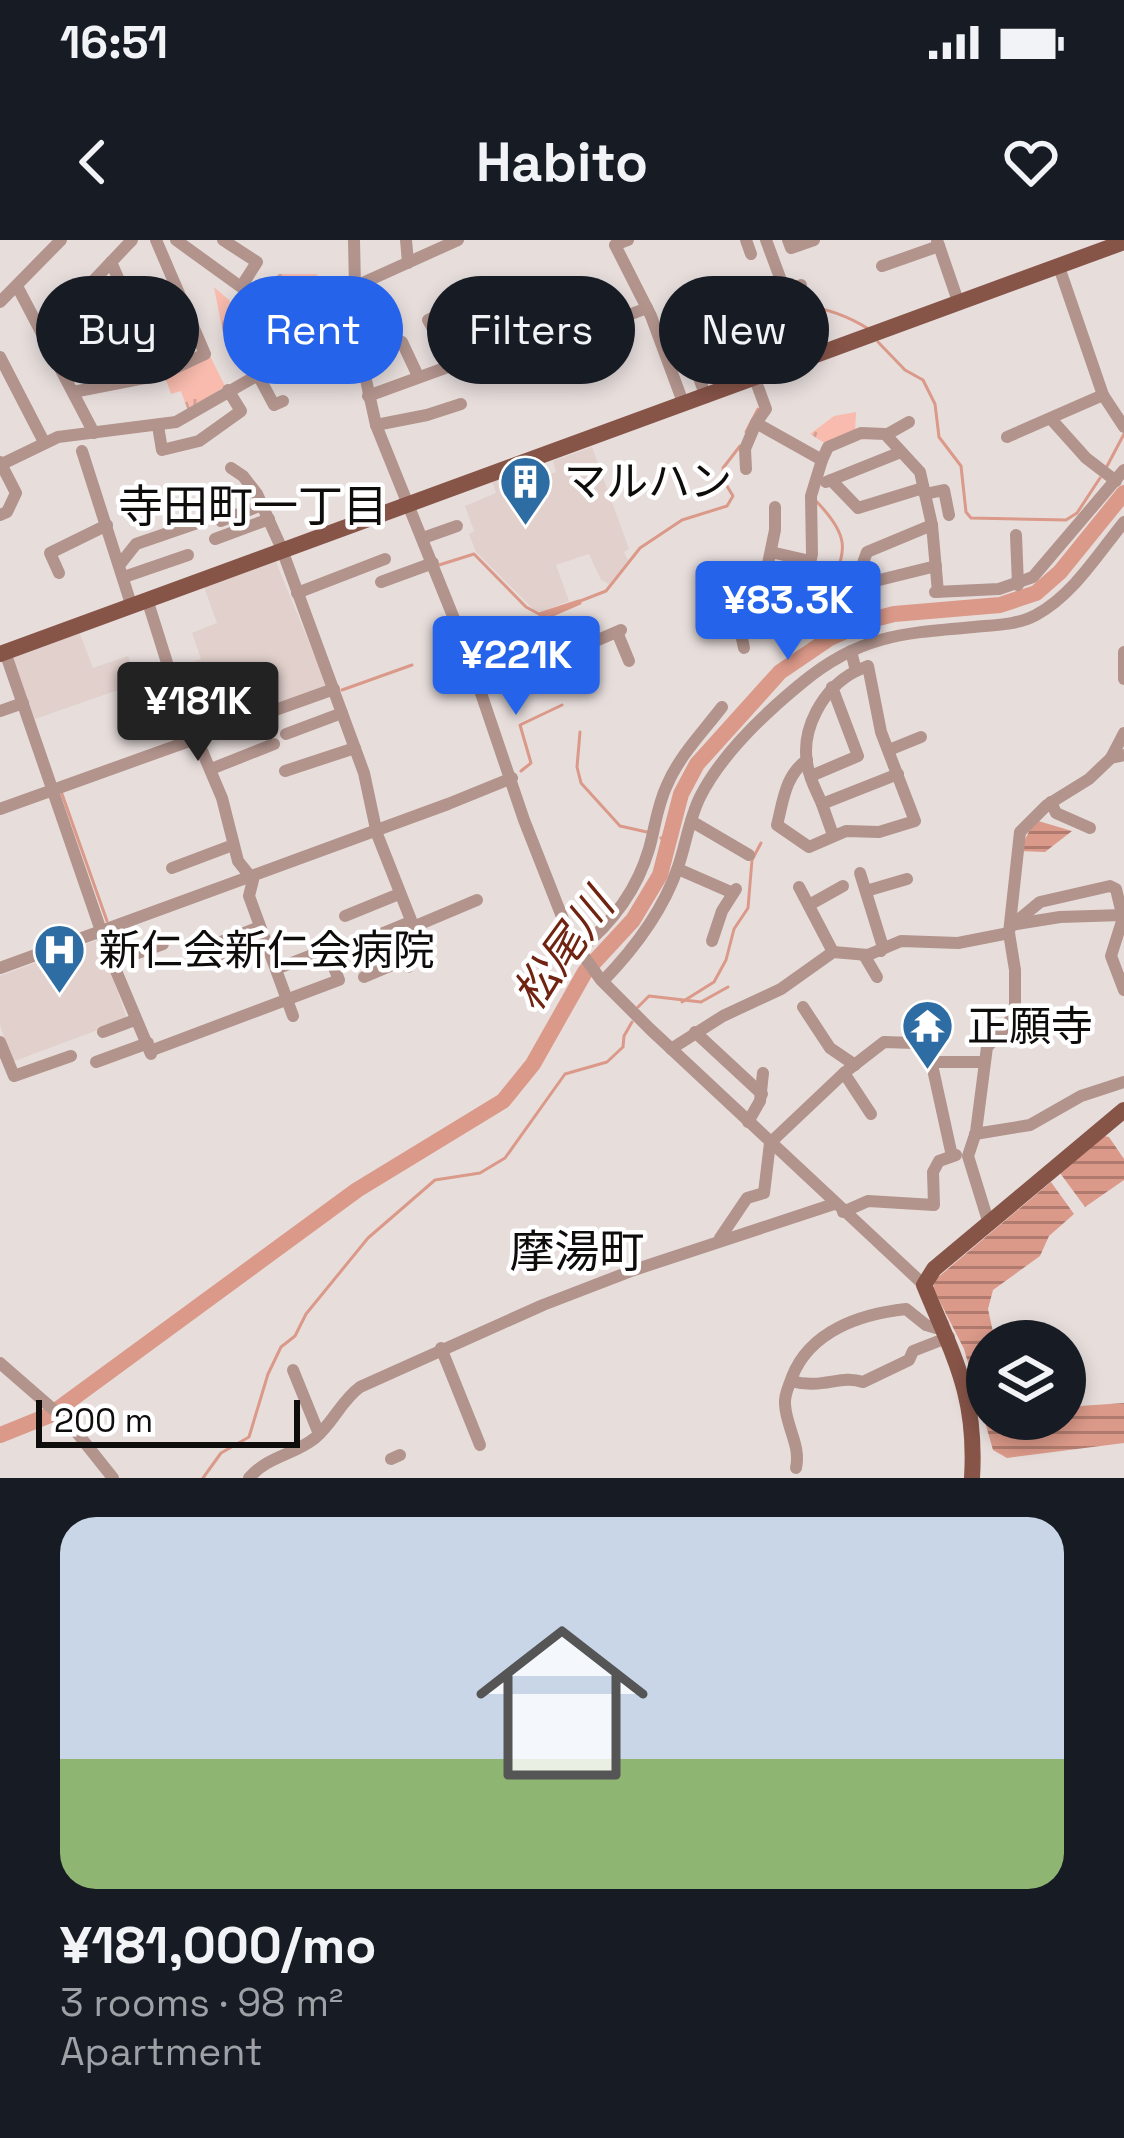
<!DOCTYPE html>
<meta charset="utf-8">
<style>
body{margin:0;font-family:"Space Grotesk","Noto Sans JP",sans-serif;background:#20242c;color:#f1f3f6;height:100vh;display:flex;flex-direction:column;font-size:45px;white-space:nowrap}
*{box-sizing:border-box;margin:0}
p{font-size:39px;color:#9ea1a6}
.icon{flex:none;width:66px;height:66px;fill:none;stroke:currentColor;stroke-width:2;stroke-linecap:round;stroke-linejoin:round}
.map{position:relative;height:1238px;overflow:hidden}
.panel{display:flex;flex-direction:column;background:#171b24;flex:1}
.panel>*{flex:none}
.guide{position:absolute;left:36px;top:36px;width:1053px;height:108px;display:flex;gap:24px}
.tools{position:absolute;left:966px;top:1080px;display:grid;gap:24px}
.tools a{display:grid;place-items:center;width:120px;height:120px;border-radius:50%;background:#171b24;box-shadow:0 6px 18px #0003;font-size:60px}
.scale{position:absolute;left:36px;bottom:30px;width:264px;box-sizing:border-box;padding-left:12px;border:6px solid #0f0c0c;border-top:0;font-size:33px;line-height:42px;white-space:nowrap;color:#0f0c0c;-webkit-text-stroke:9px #fff;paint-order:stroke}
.price{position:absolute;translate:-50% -102px;padding:0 27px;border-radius:12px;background:#2563eb;color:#fff;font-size:39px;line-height:78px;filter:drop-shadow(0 3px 6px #0008)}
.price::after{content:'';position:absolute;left:50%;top:72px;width:36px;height:27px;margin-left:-18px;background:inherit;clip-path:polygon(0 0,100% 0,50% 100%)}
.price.active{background:#222;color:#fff}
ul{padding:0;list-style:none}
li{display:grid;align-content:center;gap:24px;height:636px;padding:0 60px}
li span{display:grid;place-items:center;height:372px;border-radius:36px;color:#555}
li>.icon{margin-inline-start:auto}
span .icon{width:216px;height:216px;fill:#fffc;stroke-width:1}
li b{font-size:51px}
.pill{padding:0 42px;border-radius:54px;background:#171b24;box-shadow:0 6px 18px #0003;font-size:42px;line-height:108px}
.pill.active{background:#2563eb;color:#fff}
.status{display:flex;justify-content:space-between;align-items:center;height:84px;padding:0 60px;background:#171b24;direction:ltr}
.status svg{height:33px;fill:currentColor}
header{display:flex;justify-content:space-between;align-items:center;height:156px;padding:0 60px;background:#171b24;font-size:54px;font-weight:700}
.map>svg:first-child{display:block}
</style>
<div class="status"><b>16:51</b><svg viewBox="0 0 49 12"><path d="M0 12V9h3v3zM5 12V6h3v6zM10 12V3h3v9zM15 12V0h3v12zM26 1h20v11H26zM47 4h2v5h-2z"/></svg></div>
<header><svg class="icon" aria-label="back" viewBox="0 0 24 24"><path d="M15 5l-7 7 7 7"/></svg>Habito<svg class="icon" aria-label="heart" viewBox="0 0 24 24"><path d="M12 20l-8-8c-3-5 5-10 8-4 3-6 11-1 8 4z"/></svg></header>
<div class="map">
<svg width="1124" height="1238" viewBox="0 0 1124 1238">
<defs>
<pattern id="cemetery-stones" width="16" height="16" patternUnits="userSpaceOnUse" patternTransform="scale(3)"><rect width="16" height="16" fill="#f8bbad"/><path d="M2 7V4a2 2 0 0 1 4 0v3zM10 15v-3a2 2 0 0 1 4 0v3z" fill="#d3a094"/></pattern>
<pattern id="park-tufts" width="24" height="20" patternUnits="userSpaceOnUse" patternTransform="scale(3)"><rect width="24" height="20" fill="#f8bbad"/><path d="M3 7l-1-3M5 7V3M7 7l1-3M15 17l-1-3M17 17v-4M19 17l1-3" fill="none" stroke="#d3a094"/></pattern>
<pattern id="water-rules" width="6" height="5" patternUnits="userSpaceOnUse" patternTransform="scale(3)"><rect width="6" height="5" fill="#db9989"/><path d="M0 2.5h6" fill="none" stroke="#b07b6e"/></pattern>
</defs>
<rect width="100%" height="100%" fill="#e7dedc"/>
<g fill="#e1d0cc">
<path d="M592 207 629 309 624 312 628 320 609 344 601 340 589 314 556 325 569 361 541 372 534 370 476 312 469 294 474 291 465 266 496 253 492 241 530 228 535 239 556 232 553 221Z"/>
<path d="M276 322 328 449 213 490 199 453 181 458 172 430 201 419 192 393 217 383 204 347Z"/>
<path d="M78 389 93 428 128 416 138 443 35 479 12 418Z"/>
<path d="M100 699 127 779 12 822 0 785V736Z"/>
</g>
<path fill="url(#cemetery-stones)" d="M279 34H317L326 66H308L312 78 223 93 214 47 238 68Z"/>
<g fill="url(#park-tufts)">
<path d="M210 116 225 146 188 171 181 151 171 154 165 137Z"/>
<path d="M856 172 855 193 826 204 810 194 834 176Z"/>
</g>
<g fill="url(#water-rules)">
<path d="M1035 580 1072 591 1045 612 1019 611Z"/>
<path d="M1104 896 1109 897 1124 919V940L1085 967 1060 933Z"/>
<path d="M1051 942 1074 974 1049 996 1040 1016 993 1050 988 1069 995 1101H987V1179H1065V1167L1124 1163V1203L1007 1218 993 1210 964 1109 933 1048 936 1039Z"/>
</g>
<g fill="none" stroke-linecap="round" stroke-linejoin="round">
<g stroke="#db9989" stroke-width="3">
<path d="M479 58 506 101"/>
<path d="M878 102 905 130 923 140 935 164 939 197 961 226 966 272 971 278 1066 280 1077 273 1100 238"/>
<path d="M750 133C743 102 771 69 804 67 823 66 851 78 867 88"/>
<path d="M746 192 758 169"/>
<path d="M1105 230 1124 194"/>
<path d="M817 262C862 309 836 317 824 373"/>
<path d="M439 325 474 314 526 367 539 374 579 361"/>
<path d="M532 394 534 383 580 363"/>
<path d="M869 395 871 380"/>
<path d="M472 403 606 351 640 308 682 280 727 266 733 256 724 241 723 228 740 206"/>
<path d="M342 450 412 425"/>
<path d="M580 492 577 527 581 543 620 586 647 592"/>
<path d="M521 531 531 523 520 485 562 465"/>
<path d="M62 554 107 681"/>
<path d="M661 598 668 601"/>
<path d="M117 716 113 698 117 691"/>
<path d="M682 762 714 742 726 720 734 689 748 668 752 620 761 603"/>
<path d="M638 767 649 756 701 762 728 747"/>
<path d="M203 1238 221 1213 249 1197 268 1134 281 1107 295 1096 306 1074 368 998 435 940 480 933 505 918 565 834 607 822 623 807 624 796 632 782"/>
</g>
<path stroke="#db9989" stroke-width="16" d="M0 1195 50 1175 357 950 503 861 533 824 585 732 633 680 660 635 681 554 697 524 780 432 830 398 871 380 894 374 1000 365 1036 353 1060 332 1124 253"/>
<g stroke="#b2948d" stroke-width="12">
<path d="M176 0 241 47 257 22 223 0"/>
<path d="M354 0 356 95 376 185 465 406 524 580 570 697 601 740 650 789 924 1045"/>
<path d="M406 0 408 23"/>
<path d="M628 0 615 5 651 76 684 165"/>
<path d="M746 0 751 14"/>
<path d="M766 0 785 51"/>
<path d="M788 0 791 8 814 0"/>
<path d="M937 0 959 64"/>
<path d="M111 22 160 135"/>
<path d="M882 26 939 6"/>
<path d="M17 46 94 193"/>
<path d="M356 46 458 0"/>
<path d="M771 57 801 45"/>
<path d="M0 62 61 0"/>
<path d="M457 64 483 113"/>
<path d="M597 87 647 68"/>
<path d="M43 94 132 0"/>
<path d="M402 102 418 136"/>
<path d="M691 116 706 157"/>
<path d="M0 117 44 202"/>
<path d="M452 124 428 80 497 45"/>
<path d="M258 135 274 165 283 161"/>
<path d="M73 152 160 135 205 114 156 0"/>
<path d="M1103 155 1124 187"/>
<path d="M368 156 508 105 521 111 567 94"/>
<path d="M1051 179 1086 218 1116 241"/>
<path d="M376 185 427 175 461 164"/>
<path d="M158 186 162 210 199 201 241 171 228 150"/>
<path d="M886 195 909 182"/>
<path d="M1007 197 1103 155 1059 27"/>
<path d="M82 211 131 364"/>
<path d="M822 220 828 207 861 193 885 194 920 232 932 285 938 352"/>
<path d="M0 222 16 253 7 272 0 275"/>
<path d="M0 225 58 197 176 182 258 135 356 95"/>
<path d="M231 228 243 236 257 254 281 307 364 533 377 594 420 703 415 704 408 727"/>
<path d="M746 229 745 209 756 183"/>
<path d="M831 240 858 268 923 248"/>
<path d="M826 242 901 212"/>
<path d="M925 254 944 250 949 275"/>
<path d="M221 281 262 265"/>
<path d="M1016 295 1018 345"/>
<path d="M423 298 457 286"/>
<path d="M215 299 269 279"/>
<path d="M771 312 810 321"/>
<path d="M121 323 136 304 203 281"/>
<path d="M59 333 50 313 107 285"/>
<path d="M124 337 188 315"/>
<path d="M381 342 433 323"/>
<path d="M855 346 936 326"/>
<path d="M935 352 999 349 1033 337 1124 230"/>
<path d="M297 353 385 319"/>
<path d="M147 359 174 445 222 558 238 621 253 640 249 656 293 776"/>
<path d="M850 359 867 312 932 285"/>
<path d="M756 381 775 290V267"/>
<path d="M739 385 744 408"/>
<path d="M731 387 800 369 812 314 811 256 822 220 756 183 766 169 755 139"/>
<path d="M617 392 629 421"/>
<path d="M519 407 561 391"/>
<path d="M5 412 109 714 151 814"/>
<path d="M1124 412V439"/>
<path d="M856 431C823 448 799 490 808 528 810 540 817 552 822 564L898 534"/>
<path d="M480 451 621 390"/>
<path d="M0 471 23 463"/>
<path d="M286 494 342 473"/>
<path d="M889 510 921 497"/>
<path d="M1111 518 1124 493"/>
<path d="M807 520C785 535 783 562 777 585L809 607 846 591 879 592 915 581 881 492 868 426 856 431 851 411"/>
<path d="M211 529 274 504"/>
<path d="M285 531 355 508"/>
<path d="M811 536 858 516 832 447"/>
<path d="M1051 562 1056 573 1090 588"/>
<path d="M822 564 833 595"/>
<path d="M0 569 334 449"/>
<path d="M691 581 749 615"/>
<path d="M172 628 233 605"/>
<path d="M678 629 733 653"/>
<path d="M860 633 882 704 881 711"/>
<path d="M799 647 833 712"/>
<path d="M866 651 907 639"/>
<path d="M809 665 843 646"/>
<path d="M345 676 399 654"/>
<path d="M1011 685 1060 677 1123 675"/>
<path d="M1012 685 1040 662 1110 646 1116 649 1123 678 1111 716 1124 750"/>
<path d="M413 687 477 660"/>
<path d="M364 701 410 682"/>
<path d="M712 701 722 671 736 649"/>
<path d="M220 702 227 721"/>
<path d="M210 706 260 687"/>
<path d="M579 710C611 684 637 650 649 609 655 588 657 566 667 545 680 515 702 493 722 467"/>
<path d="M864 715 877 737"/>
<path d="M112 722 163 704"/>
<path d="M0 728 448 564 512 538"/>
<path d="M276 729 335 706"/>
<path d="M364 737 411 717"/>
<path d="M603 741C635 708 663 671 678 627 686 604 689 579 700 557 722 513 765 473 803 442 860 395 904 393 974 387 994 385 1018 385 1036 375 1073 355 1098 314 1124 282"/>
<path d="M803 767 830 808 855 825"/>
<path d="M103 792 135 780"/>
<path d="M695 792 762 854"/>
<path d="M0 802 14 836 71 816"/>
<path d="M671 809 723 776 781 749 833 712 868 715 901 701 958 703 1009 693"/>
<path d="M150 811 339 740 327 710"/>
<path d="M96 822 148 803"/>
<path d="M934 822H983"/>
<path d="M844 833 871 874"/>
<path d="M748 882 760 861 763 833"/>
<path d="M975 894 1030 885 1081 856 1124 842"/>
<path d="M843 972 868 961 934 965 933 932 939 921 956 915"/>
<path d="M989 984 968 916 976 892 987 807 1007 786 1015 770V730L1009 693 1020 592 1047 565 1089 539 1111 518 1124 515"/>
<path d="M720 998 747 958 764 953 770 903 844 833 884 802 914 803 929 811 952 916"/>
<path d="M441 1108 480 1205"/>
<path d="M0 1123 70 1184 113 1238"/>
<path d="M293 1130 319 1194"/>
<path d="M791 1141C823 1150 840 1134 863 1142L909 1120 913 1111 949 1097"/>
<path d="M391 1219 400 1215"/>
<path d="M796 1228C801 1205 786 1187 785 1164 784 1155 789 1146 792 1137 810 1091 860 1074 906 1069L926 1085 936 1088 943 1084"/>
<path d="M249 1238C268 1216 294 1215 315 1198 333 1183 341 1161 360 1147L543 1065 634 1030 834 964"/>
</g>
<g stroke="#875448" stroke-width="16">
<path d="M0 414 1124 2"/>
<path d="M972 1238C977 1155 954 1118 924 1045L934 1029 1124 870"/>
</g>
</g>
<defs>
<symbol id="building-pin" viewBox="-11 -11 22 30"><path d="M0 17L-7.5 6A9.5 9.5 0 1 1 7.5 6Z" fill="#2d6da3" stroke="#fff"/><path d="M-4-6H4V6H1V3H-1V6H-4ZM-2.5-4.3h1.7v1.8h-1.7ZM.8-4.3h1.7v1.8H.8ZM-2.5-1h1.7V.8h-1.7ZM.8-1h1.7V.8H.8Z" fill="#fff"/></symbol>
<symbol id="hospital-pin" viewBox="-11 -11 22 30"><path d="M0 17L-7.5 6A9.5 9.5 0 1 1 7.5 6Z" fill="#2d6da3" stroke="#fff"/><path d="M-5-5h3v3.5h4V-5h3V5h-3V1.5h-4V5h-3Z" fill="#fff"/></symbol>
<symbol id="temple-pin" viewBox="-11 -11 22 30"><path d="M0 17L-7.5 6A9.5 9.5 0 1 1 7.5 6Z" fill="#2d6da3" stroke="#fff"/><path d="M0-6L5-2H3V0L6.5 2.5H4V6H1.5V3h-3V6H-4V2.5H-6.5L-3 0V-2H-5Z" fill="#fff"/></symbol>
</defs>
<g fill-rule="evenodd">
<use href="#building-pin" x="496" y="212" width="59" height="81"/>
<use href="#hospital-pin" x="30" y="680" width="59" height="81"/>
<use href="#temple-pin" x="898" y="756" width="59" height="81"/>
</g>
<g text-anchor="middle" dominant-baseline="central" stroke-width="9" stroke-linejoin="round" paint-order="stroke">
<g font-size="42" fill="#0f0c0c" stroke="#fff" text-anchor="start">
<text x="564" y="241">マルハン</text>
<text x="99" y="710">新仁会新仁会病院</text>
<text x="967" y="786">正願寺</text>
</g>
<g font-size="45" fill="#0f0c0c" stroke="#fff">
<text x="253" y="266">寺田町一丁目</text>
<text x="577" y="1011">摩湯町</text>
</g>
<g font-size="45" font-style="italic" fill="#712312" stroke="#fff">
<text transform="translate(563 710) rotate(-54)">松尾川</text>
</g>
</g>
</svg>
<div class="tools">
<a><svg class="icon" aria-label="layers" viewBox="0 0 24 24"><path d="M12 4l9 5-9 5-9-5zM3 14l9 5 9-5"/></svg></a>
</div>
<div class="scale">200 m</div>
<b class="price" style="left:788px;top:423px">¥83.3K</b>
<b class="price" style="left:516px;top:478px">¥221K</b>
<b class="price active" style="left:198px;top:524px">¥181K</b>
<div class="guide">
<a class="pill">Buy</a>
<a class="pill active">Rent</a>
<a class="pill">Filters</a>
<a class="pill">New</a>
</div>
</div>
<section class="panel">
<ul>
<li><span style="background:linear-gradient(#c9d6e8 65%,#8fb573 0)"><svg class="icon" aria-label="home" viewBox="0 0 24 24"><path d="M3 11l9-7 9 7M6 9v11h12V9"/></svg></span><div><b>¥181,000/mo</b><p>3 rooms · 98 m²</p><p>Apartment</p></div></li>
</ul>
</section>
